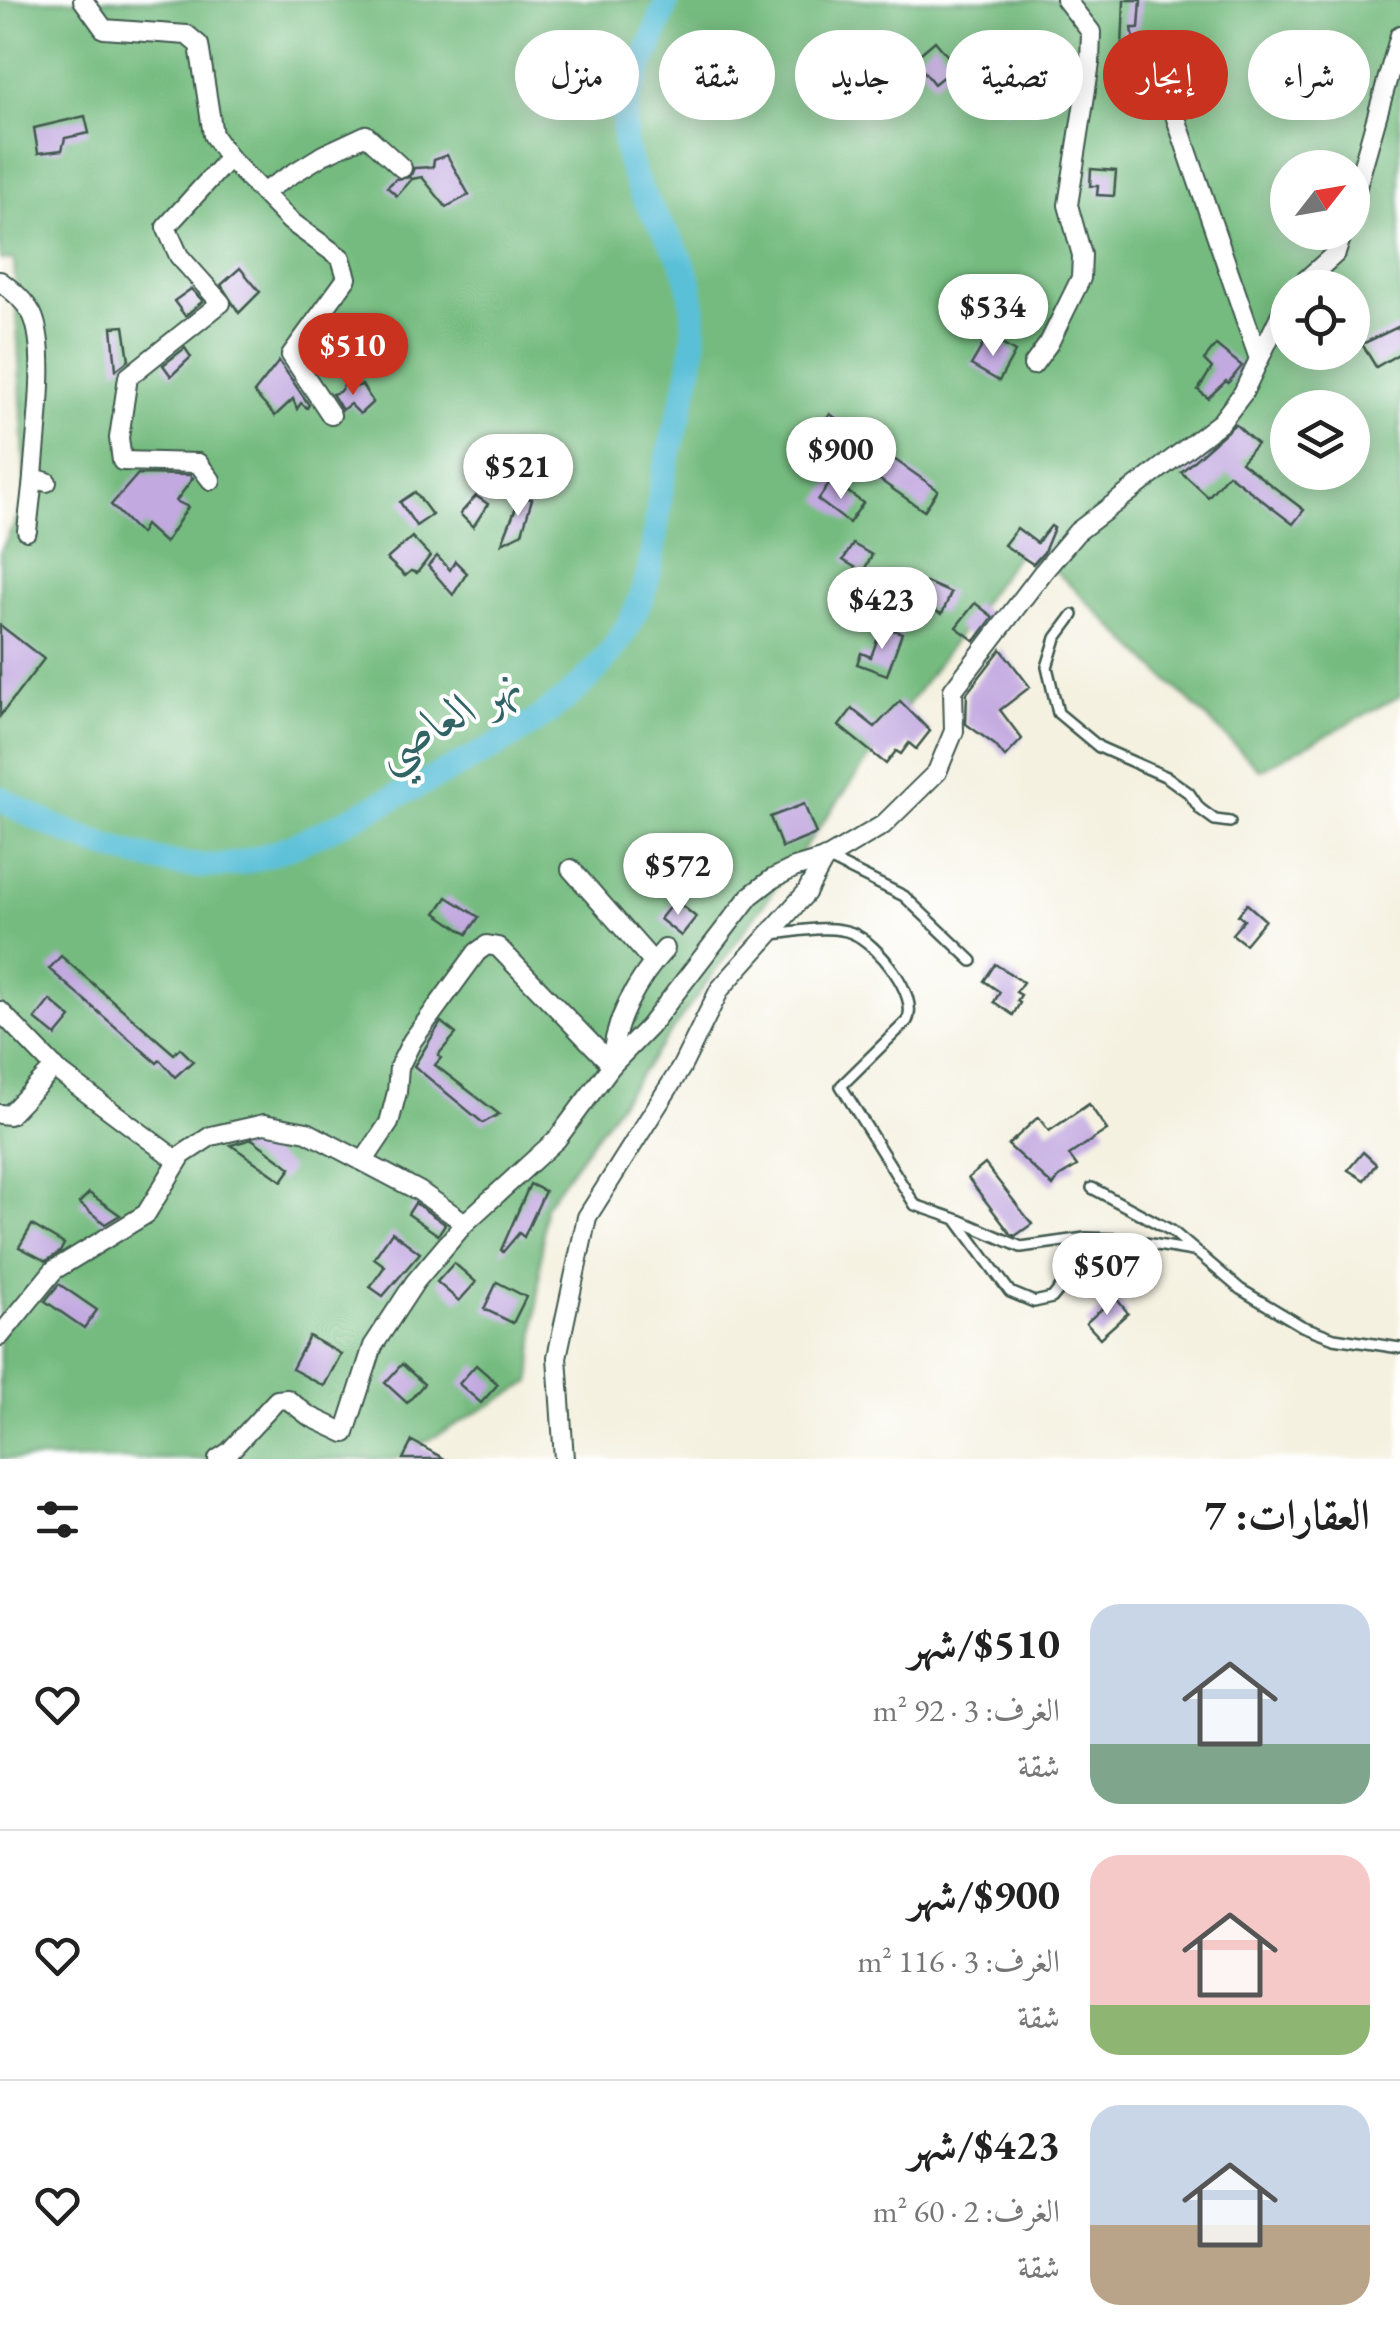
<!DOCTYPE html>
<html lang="ar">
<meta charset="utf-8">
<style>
body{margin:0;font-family:"EB Garamond",Amiri,serif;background:#f6f6f6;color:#222;direction:rtl;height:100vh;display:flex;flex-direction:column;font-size:38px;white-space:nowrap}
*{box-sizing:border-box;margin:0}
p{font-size:32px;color:#767676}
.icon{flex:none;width:55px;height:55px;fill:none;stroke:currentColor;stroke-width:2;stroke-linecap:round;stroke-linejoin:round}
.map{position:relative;height:1459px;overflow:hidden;direction:ltr}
.side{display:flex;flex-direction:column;background:#fff;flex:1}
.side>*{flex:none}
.hud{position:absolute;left:30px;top:30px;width:1340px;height:90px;direction:rtl;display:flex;gap:20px}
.needle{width:65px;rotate:59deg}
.buttons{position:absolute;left:1270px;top:150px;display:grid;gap:20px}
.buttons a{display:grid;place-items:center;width:100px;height:100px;border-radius:50%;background:#fff;box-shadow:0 5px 25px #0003;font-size:50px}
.price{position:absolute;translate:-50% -85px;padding:0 22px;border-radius:35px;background:#fff;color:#222;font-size:32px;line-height:65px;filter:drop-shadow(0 2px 5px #0008)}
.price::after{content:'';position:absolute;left:50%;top:60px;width:30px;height:22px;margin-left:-15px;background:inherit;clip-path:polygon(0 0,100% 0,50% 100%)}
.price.selected{background:#c8321e;color:#fff}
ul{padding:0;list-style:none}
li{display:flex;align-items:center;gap:30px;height:250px;padding:0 30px}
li+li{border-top:2px solid #e0e0e0}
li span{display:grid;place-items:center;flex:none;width:280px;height:200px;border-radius:30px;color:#555}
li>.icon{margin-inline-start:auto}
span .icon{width:120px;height:120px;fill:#fffc;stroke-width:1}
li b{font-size:42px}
h2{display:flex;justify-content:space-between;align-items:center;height:120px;padding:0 30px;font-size:42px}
.chip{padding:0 35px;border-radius:45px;background:#fff;box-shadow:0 5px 25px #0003;font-size:35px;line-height:90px}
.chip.selected{background:#c8321e;color:#fff}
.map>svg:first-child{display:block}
</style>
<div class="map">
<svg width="1400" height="1459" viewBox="0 0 1400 1459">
<rect width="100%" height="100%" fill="#fff"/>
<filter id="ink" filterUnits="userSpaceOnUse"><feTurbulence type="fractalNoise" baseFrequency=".01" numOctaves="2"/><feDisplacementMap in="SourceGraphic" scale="20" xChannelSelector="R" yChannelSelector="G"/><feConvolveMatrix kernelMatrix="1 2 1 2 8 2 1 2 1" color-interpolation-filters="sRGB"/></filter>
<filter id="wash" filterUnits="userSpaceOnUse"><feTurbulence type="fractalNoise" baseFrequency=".0048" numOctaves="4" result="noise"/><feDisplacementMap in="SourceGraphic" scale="40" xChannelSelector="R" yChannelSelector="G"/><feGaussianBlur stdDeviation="2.25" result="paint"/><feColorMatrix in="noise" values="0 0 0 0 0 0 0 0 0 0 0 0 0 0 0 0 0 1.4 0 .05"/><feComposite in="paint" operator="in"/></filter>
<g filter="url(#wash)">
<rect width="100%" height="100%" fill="#f4f1e0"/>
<path fill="#75bb7f" stroke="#4a7c5a" stroke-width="2.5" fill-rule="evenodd" d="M0 0H1400V696L1260 770 1026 542 545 1206 531 1382 395 1459H0V553L26 499 14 260 0 259ZM1288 168H1352V232H1288ZM1288 288H1352V352H1288ZM1288 408H1352V472H1288Z"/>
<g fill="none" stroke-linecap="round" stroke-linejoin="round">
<path stroke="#5ac0d8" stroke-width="25" d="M0 798C61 834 173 880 244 862 290 850 334 827 376 806 475 757 600 708 642 596 657 556 655 512 665 470 680 404 704 356 690 286 684 254 660 227 645 199 597 112 644 79 667 0"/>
</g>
<g id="blocks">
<g fill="#c2a9e0">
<path d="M1124 0H1141L1139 28H1132L1135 47 1122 49Z"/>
<path d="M935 41 956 66 934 84 914 59Z"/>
<path d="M1014 74 1029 88 1006 111 991 97Z"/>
<path d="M85 116 89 133 65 138 62 150 38 153 34 128Z"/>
<path d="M447 155 469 195 446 207 422 177 412 179 397 196 387 187 396 179 410 177 414 168 433 167 434 160Z"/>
<path d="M1091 169 1116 171 1114 196 1097 195 1098 186H1090Z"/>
<path d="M240 268 260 292 239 313 221 285Z"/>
<path d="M191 289 203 301 185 316 174 301Z"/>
<path d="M124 326 129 360 116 370 112 327Z"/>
<path d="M1400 326V353L1376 367 1362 344Z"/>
<path d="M988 336 1015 352 999 381 971 365Z"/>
<path d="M1216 345 1242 366 1228 383 1226 381 1208 398 1198 390 1212 368 1204 360Z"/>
<path d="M185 348 191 357 171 376 163 365Z"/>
<path d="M279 361 309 405 307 408 301 403 297 409 293 399 275 416 254 393Z"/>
<path d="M347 382 355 387 362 385 373 402 360 414 350 404 342 410 332 394 339 392Z"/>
<path d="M830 414 938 490 924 511 830 445 821 458 807 448Z"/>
<path d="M1235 424 1257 444 1241 462 1304 510 1293 524 1228 474 1208 497 1181 472Z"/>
<path d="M138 474 190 475 193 478 176 501 188 507 165 543 145 525 140 534 111 505Z"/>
<path d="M832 480 863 503 849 523 818 500Z"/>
<path d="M415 492 432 515 416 526 400 502Z"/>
<path d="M476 496 488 504 473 527 460 514Z"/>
<path d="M520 497 532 499 522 533 502 543Z"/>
<path d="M1051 526 1054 528 1044 552 1033 564 1004 545 1017 528 1037 543Z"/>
<path d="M412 537 430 556 417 573 411 571 405 576 387 559Z"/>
<path d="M853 544 872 555 863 572 843 560Z"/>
<path d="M437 556 450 570 455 561 467 573 453 595 428 566Z"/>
<path d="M926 582 951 593 942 614 917 603Z"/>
<path d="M975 603 993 617 975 641 956 627Z"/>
<path d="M0 625 44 659 0 716Z"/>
<path d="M882 626 902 633 887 675 857 664 861 653 871 657Z"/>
<path d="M1001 649 1030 687 1000 710 1022 739 1005 757 995 745 966 724 967 693Z"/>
<path d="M900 701 930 731 916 749 909 743 901 754 896 751 886 764 839 726 852 709 875 727Z"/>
<path d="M804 804 816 834 782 848 770 817Z"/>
<path d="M447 897 479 917 467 934 436 913Z"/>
<path d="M675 900 696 917 681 936 660 919Z"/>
<path d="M1247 904 1265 920 1245 944 1232 934 1244 920 1238 915Z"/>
<path d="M61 956 174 1054 180 1048 193 1061 175 1077 160 1060 157 1063 49 969Z"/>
<path d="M995 964 1023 982 1016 992 1021 995 1017 1001 1020 1003 1013 1015 994 1002 1000 992 984 981Z"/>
<path d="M50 1000 71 1018 56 1036 35 1019Z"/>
<path d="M441 1022 456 1034 438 1055 441 1058 435 1065 499 1114 483 1123 414 1066Z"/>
<path d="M1089 1104 1107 1130 1069 1155 1077 1166 1059 1177 1053 1186 1008 1145 1038 1117 1049 1131Z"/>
<path d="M252 1139 291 1168 282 1181 231 1145Z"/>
<path d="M1363 1152 1376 1164 1364 1180 1348 1170Z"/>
<path d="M985 1164 1032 1224 1015 1236 1010 1233 968 1178Z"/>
<path d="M530 1184 545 1191 524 1237 519 1233 503 1252 501 1250Z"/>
<path d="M89 1193 120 1215 105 1224 79 1203Z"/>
<path d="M415 1203 445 1224 438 1235 408 1214Z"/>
<path d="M32 1225 64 1244 60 1252 46 1261 19 1247Z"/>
<path d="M392 1232 420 1253 383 1296 370 1287 385 1266 374 1258Z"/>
<path d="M454 1263 476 1282 459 1301 437 1282Z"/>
<path d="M497 1282 526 1297 513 1323 484 1309Z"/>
<path d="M59 1284 97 1310 84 1328 45 1301Z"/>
<path d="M1115 1297 1128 1313 1100 1338 1086 1323Z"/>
<path d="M309 1336 341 1354 324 1386 292 1369Z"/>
<path d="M402 1364 424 1384 407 1403 385 1383Z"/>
<path d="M476 1365 498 1384 481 1403 459 1384Z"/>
<path d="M412 1441 445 1459H403Z"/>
</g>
</g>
</g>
<g filter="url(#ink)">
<use href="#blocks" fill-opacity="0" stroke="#3f584e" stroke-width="2.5"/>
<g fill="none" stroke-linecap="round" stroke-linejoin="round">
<defs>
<g id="service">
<path d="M1073 615 1056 638 1047 667 1058 713 1099 747 1167 777 1189 793 1200 809 1215 820 1230 822"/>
<path d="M829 859 904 896 972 961"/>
<path d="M772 934C795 932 830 924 852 933 877 943 920 996 907 1021L841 1086 915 1205 956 1219 1010 1292 1034 1302 1052 1298 1061 1287 1072 1252 1085 1238 1121 1239 1193 1251"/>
<path d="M1092 1188 1172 1231 1240 1289 1302 1326 1334 1338 1400 1348"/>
<path d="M959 1220 1021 1247 1085 1238"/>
</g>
<g id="minor">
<path d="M83 0 104 29 187 35 199 45 213 135 229 158 166 227 179 256 221 303 128 377 119 438 122 461 198 463 211 480"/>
<path d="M1167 92 1258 356"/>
<path d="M229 158 290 221 341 258 347 278 291 355 331 415"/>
<path d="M263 192 323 155 366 135 402 168"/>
<path d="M1352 204 1400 35"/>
<path d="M0 281C13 291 24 300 32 314 49 349 35 438 33 478L47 482"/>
<path d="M1297 288 1336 253 1343 232"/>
<path d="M1033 365 1049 343 1081 278 1082 255 1068 205 1090 63 1091 32 1066 0"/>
<path d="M27 531 33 478"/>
<path d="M571 869 653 962"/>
<path d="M0 1011 59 1072 178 1161"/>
<path d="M612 1065C612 1023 637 980 665 949"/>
<path d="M0 1114 9 1115 55 1067"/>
<path d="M363 1162 389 1123 397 1092 399 1067 412 1041 477 952 487 945 498 947 612 1065"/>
<path d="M0 1336 54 1270 146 1214 182 1155 211 1136 264 1124 307 1132 419 1191 465 1223"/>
<path d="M218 1459 229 1452 277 1400 287 1399 309 1416 345 1433 373 1346 415 1282 465 1223 557 1139 612 1065 649 1027 750 896 772 879 794 868 827 858 883 825 937 772 954 731 953 690 1043 572 1077 532 1221 422 1243 393 1288 299"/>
<path d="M564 1459 557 1357 587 1217 681 1068 720 989 806 893 825 858"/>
</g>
</defs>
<use href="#service" stroke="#3f584e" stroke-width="14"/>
<use href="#minor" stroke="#3f584e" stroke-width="22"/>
<use href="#service" stroke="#fff" stroke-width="9"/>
<use href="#minor" stroke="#fff" stroke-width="18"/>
</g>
</g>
<g text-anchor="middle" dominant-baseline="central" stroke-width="8" stroke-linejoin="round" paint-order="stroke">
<g font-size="48" font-style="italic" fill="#316465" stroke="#fff">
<text transform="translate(447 716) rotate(-29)">نهر العاصي</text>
</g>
</g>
</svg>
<div class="buttons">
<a><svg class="needle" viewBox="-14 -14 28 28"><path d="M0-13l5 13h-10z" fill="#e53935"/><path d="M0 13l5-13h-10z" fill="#767676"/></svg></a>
<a><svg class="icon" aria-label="locate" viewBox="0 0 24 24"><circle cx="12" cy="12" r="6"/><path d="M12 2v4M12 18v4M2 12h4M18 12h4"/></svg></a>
<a><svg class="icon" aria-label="layers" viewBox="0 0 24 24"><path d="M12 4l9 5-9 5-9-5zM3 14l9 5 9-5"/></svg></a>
</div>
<b class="price" style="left:993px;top:359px">$534</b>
<b class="price selected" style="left:353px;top:398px">$510</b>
<b class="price" style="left:841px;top:502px">$900</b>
<b class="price" style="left:518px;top:519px">$521</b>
<b class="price" style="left:882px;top:652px">$423</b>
<b class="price" style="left:678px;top:918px">$572</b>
<b class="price" style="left:1107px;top:1318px">$507</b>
<div class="hud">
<a class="chip">شراء</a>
<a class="chip selected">إيجار</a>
<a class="chip">تصفية</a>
<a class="chip">جديد</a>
<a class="chip">شقة</a>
<a class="chip">منزل</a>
</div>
</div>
<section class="side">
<h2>العقارات: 7<svg class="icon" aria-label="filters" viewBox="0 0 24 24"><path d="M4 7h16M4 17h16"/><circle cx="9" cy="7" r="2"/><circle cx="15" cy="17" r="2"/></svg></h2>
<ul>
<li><span style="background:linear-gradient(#c9d6e8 70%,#7fa58c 0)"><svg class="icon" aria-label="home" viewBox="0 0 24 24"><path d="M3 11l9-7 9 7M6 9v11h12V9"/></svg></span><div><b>$510/شهر</b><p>الغرف: 3 · 92 m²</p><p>شقة</p></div><svg class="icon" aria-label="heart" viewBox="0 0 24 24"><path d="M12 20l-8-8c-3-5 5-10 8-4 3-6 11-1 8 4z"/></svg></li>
<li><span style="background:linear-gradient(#f6c9c9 75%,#8fb573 0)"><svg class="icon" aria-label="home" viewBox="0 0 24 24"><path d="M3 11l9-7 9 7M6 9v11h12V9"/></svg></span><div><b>$900/شهر</b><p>الغرف: 3 · 116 m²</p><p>شقة</p></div><svg class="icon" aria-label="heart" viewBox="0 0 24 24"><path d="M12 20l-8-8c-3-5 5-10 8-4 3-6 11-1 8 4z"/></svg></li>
<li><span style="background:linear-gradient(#c9d6e8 60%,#b9a48a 0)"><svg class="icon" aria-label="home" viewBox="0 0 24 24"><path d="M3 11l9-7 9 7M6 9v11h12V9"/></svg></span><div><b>$423/شهر</b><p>الغرف: 2 · 60 m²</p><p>شقة</p></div><svg class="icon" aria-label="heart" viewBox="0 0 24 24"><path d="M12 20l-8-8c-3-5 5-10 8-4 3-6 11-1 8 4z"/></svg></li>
</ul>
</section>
